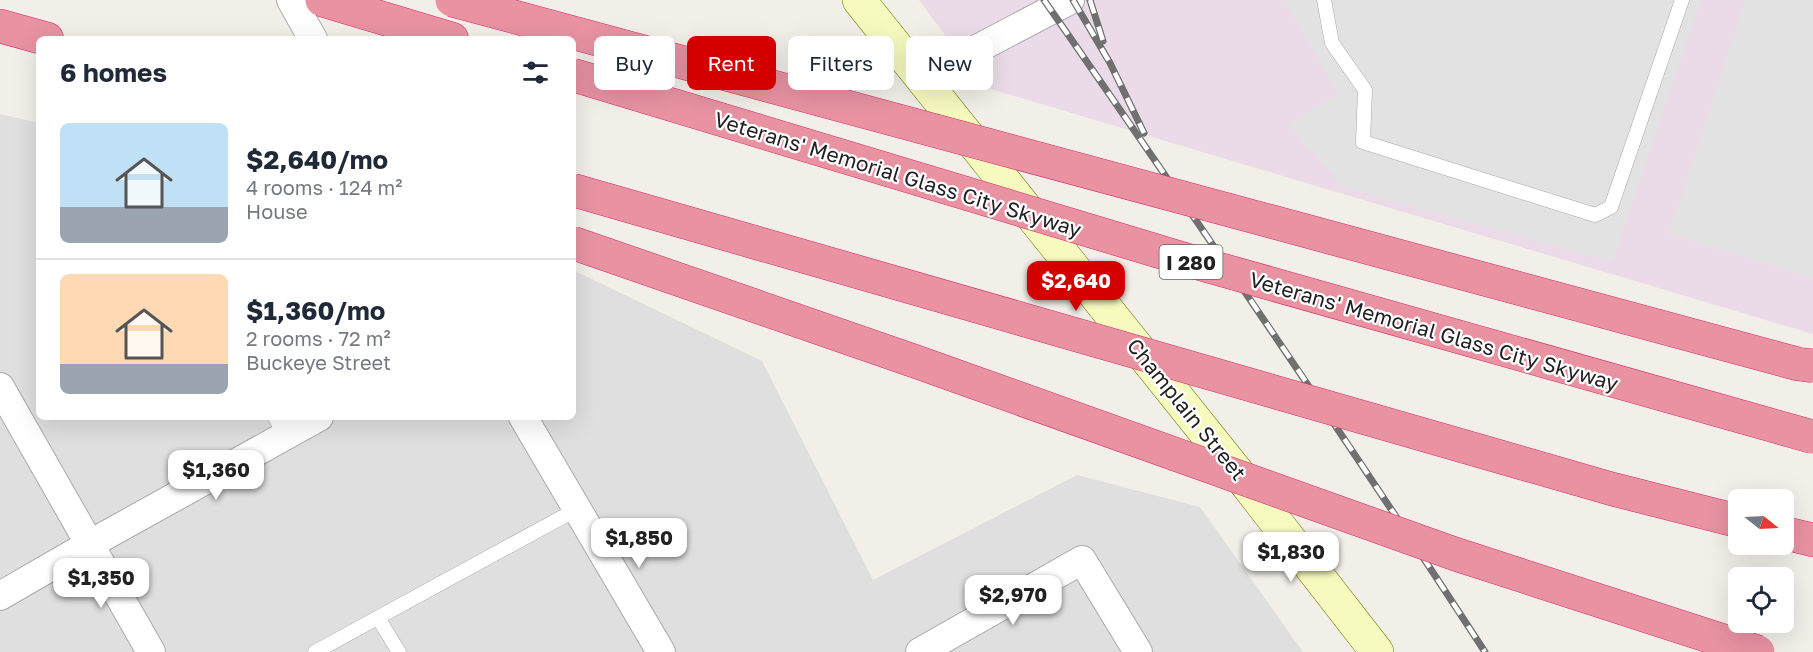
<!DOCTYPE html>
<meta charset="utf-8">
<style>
body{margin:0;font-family:"Golos Text",sans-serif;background:#f6f6f7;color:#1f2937;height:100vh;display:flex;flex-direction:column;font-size:22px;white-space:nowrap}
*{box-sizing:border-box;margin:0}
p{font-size:20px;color:#747a83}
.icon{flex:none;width:33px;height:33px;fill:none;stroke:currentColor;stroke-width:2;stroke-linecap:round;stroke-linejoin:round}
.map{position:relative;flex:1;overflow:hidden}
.drawer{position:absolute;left:36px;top:36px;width:540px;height:384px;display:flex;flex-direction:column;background:#fff;border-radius:9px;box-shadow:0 6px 24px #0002}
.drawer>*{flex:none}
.guide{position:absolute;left:594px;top:36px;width:570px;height:54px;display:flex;gap:12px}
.needle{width:39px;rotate:108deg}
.tools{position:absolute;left:1728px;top:489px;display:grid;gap:12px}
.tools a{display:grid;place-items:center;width:66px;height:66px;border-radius:9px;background:#fff;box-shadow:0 6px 24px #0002;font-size:30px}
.price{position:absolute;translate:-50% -51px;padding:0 14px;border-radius:12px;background:#fff;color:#222;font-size:20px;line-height:39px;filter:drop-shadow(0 2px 3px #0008)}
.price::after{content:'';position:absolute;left:50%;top:36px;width:18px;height:14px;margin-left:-9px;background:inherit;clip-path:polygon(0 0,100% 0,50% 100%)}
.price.on{background:#d40000;color:#fff}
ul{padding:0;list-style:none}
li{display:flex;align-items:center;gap:18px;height:150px;padding:0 24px}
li+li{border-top:2px solid #e0e1e3}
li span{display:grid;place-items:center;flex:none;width:168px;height:120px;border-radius:9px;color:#555}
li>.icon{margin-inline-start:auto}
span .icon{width:72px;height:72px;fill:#fffc;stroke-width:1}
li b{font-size:26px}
h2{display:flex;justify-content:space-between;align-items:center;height:72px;padding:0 24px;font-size:26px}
.pill{padding:0 21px;border-radius:9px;background:#fff;box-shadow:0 6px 24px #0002;font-size:21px;line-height:54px}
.pill.on{background:#d40000;color:#fff}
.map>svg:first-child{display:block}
</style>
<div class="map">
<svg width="1813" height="652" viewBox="0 0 1813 652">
<rect width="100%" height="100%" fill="#f2efe9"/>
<path fill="#e0dfdf" d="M0 114 39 123V417H573V270L762 361 873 580 1077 475 1200 507 1303 652H0Z"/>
<path fill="#ebdbe8" d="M919 0H1813V334L984 87Z"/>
<g fill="#e2e2e2">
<path d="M1284 0H1701L1612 262 1345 188 1288 125 1339 94Z"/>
<path d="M1746 0H1813V278L1669 234Z"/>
</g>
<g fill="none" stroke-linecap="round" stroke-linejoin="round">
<defs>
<g id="lane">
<path d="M1324 0 1332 43 1365 90 1363 142 1595 215 1611 207 1682 0"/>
<path d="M275 417 285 436"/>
<path d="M378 618 399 652"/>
<path d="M315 652 577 509"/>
</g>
<g id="street">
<path d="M291 0 313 39"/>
<path d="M922 78 1070 0"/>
<path d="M0 387 151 652"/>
<path d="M523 417 661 652"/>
<path d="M0 596 90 544 319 417"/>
<path d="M920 652 1082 560 1138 652"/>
</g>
<path id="secondary" d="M859 0 1245 482 1377 652"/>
<g id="highway">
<path d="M322 0 452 39"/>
<path d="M0 26 47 39"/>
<path d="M1784 533 1813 540"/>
</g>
</defs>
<use href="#lane" stroke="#a9a9a9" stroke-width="15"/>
<use href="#street" stroke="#a9a9a9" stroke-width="30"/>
<use href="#secondary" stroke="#707d05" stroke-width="34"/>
<use href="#highway" stroke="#dc2a67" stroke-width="34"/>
<use href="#lane" stroke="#fff" stroke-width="14"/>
<use href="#street" stroke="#fff" stroke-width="28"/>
<use href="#secondary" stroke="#f7fabf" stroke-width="33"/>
<use href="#highway" stroke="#e892a2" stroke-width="33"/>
<defs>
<g id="rail">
<path d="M1044 0C1194 216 1342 432 1485 652"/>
<path d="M1073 0 1110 63 1144 133"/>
<path d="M1090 0 1103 41"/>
</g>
</defs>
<use href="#rail" stroke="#707070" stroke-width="7"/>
<use href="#rail" stroke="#fff" stroke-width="4.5" stroke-dasharray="14" stroke-linecap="butt"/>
<defs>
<g id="highway-bridge">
<path d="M452 0 1798 364 1813 366"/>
<path d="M573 75 1187 260 1813 437"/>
<path d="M573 190 1612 489 1738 521"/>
<path d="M573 243 917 362 1455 554 1758 652"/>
</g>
</defs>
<use href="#highway-bridge" stroke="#dc2a67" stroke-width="34" stroke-linecap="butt"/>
<use href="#highway-bridge" stroke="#e892a2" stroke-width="33"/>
</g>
<g text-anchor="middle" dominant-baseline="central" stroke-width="4.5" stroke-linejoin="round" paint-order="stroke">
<rect fill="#fff" stroke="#646464" stroke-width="1.5" x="1159.5" y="245" width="63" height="34" rx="4.5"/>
<g font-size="20" font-weight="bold" fill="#222">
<text x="1191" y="262">I 280</text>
</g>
<g font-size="21" fill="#222" stroke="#fff">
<text transform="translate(898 174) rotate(17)">Veterans' Memorial Glass City Skyway</text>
<text transform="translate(1434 331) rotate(16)">Veterans' Memorial Glass City Skyway</text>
<text transform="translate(1187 409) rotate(51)">Champlain Street</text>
</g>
</g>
</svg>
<div class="tools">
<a><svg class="needle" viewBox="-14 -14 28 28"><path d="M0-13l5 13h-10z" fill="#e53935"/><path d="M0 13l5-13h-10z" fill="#747a83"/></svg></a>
<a><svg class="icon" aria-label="locate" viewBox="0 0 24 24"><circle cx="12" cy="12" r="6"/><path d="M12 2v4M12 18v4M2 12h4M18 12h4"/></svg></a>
</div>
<b class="price on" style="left:1076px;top:312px">$2,640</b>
<b class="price" style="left:216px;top:501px">$1,360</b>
<b class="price" style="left:639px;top:569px">$1,850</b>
<b class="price" style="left:1291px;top:583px">$1,830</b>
<b class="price" style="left:101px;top:609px">$1,350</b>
<b class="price" style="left:1013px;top:626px">$2,970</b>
<div class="guide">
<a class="pill">Buy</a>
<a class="pill on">Rent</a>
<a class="pill">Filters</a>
<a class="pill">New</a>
</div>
<section class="drawer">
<h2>6 homes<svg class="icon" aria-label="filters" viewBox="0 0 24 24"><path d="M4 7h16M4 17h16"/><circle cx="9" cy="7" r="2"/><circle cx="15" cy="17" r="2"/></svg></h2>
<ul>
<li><span style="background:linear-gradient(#bfe0f5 70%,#9aa5b1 0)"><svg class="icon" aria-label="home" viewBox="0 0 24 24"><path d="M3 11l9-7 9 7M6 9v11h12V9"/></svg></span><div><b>$2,640/mo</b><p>4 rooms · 124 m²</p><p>House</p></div></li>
<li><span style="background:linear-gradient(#ffd9b3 75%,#9aa5b1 0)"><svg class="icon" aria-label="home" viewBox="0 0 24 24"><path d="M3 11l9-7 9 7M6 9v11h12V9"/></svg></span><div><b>$1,360/mo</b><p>2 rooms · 72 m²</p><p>Buckeye Street</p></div></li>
</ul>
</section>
</div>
